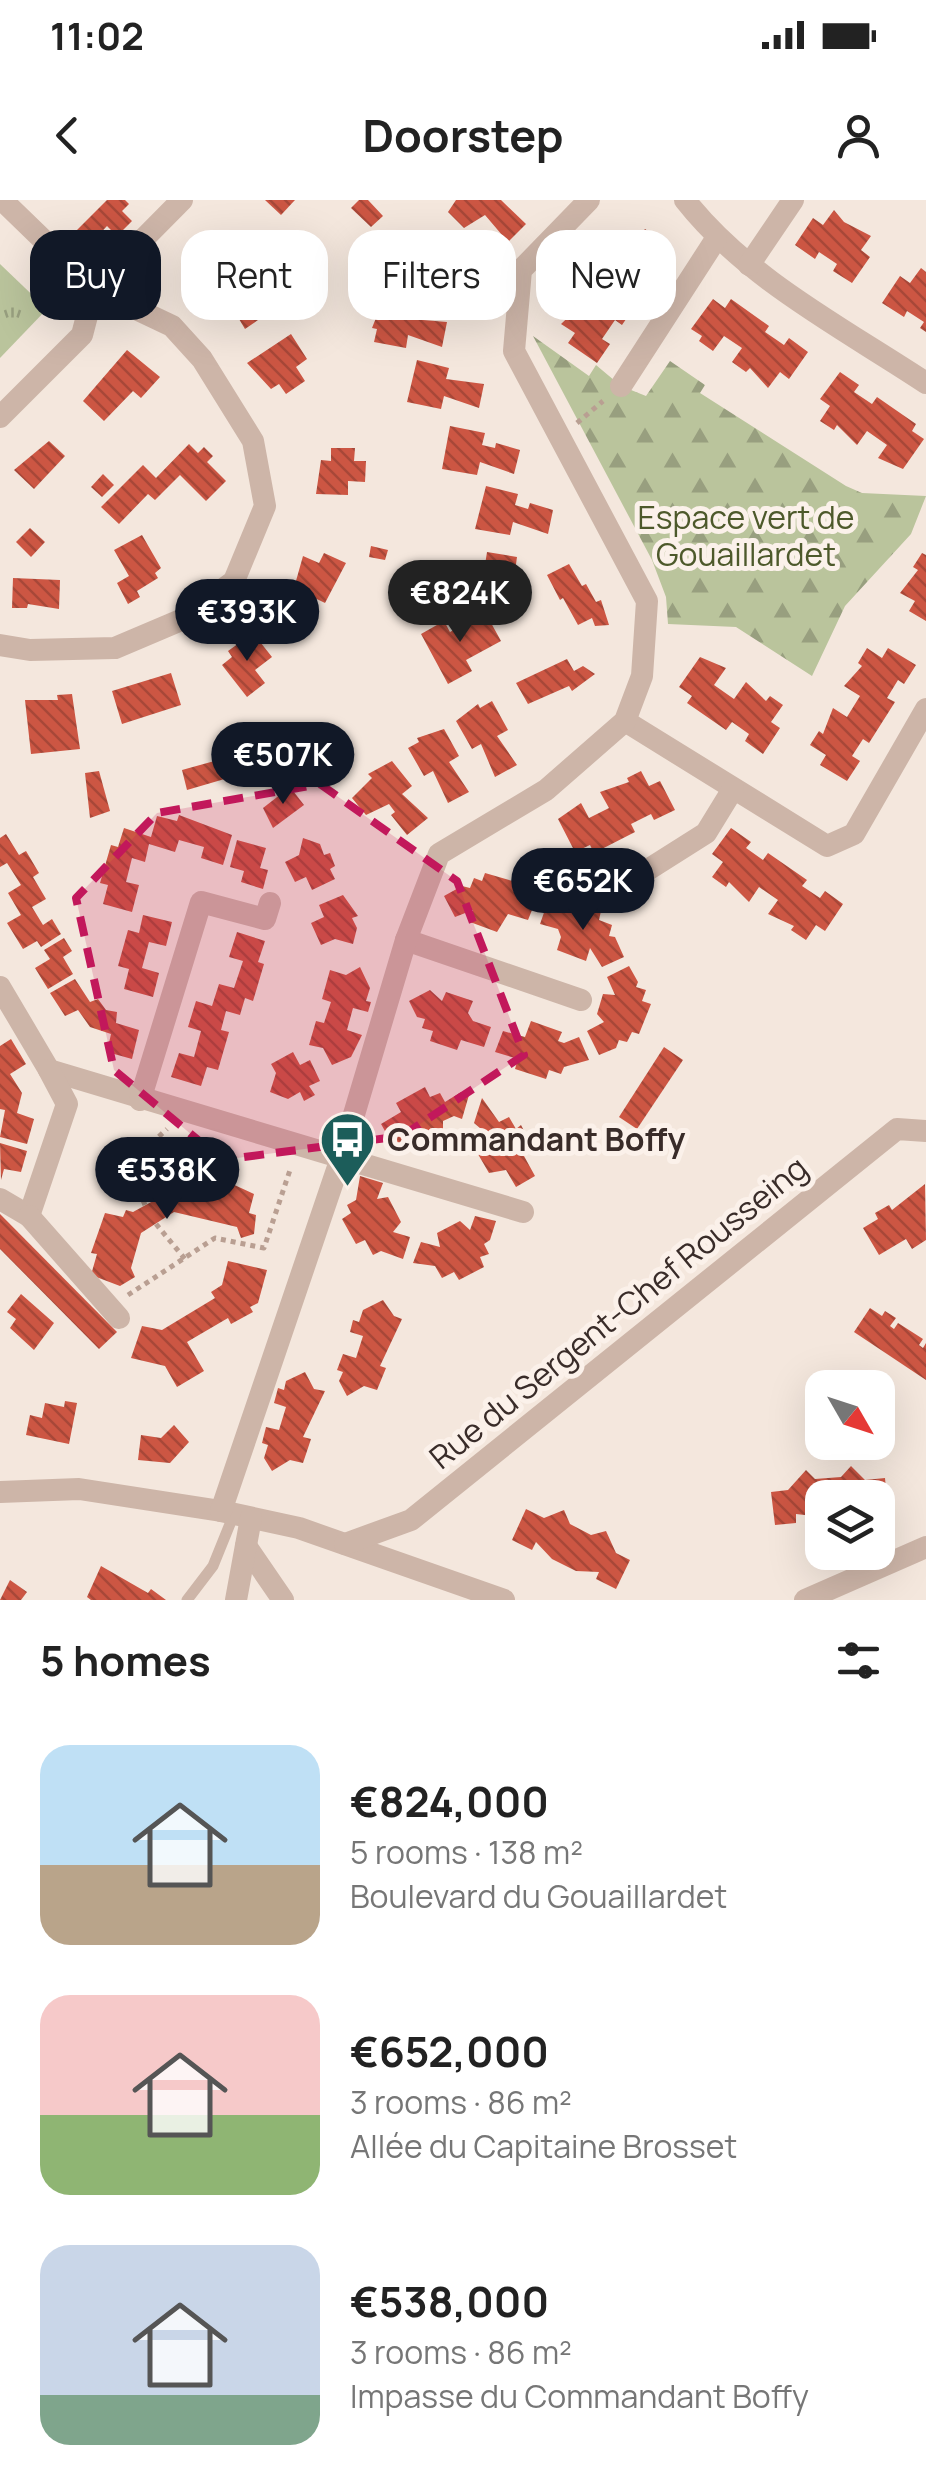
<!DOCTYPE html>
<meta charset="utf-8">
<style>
body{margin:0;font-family:Manrope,sans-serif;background:#f6f6f6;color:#222;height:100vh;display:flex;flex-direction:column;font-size:38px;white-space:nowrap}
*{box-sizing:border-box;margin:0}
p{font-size:32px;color:#767676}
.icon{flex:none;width:55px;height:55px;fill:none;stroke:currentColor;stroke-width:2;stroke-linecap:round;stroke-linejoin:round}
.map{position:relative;height:1400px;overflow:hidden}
.side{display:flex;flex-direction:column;background:#fff;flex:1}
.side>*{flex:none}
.hud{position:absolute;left:30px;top:30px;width:868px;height:90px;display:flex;gap:20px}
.needle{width:65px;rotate:129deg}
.tools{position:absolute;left:805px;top:1170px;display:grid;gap:20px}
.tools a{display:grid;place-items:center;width:90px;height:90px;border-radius:20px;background:#fff;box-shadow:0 10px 40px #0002;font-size:50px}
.price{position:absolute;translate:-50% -85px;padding:0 22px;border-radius:35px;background:#111827;color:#fff;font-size:32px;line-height:65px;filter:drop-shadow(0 2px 5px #0008)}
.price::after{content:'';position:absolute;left:50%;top:60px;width:30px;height:22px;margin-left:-15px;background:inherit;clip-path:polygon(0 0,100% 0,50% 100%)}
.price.current{background:#222;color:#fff}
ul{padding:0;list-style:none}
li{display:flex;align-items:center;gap:30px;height:250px;padding:0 40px}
li span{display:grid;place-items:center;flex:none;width:280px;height:200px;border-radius:30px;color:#555}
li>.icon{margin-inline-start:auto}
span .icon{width:120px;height:120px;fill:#fffc;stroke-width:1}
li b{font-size:42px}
h2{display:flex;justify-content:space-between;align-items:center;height:120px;padding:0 40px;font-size:42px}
.pill{padding:0 35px;border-radius:30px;background:#fff;box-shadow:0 10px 40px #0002;font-size:35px;line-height:90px}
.pill.current{background:#111827;color:#fff}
.status{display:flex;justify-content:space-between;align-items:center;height:70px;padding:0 50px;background:#fff;direction:ltr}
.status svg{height:28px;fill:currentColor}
header{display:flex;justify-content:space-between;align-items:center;height:130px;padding:0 40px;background:#fff;font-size:45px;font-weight:700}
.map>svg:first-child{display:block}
</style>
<div class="status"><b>11:02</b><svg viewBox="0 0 49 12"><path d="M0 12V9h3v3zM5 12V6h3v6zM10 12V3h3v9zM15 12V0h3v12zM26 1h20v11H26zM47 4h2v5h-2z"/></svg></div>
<header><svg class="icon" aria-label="back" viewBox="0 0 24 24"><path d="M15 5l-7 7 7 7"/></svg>Doorstep<svg class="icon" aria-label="person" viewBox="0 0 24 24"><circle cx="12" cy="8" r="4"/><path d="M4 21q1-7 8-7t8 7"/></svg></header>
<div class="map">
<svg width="926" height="1400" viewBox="0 0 926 1400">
<defs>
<pattern id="grass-tufts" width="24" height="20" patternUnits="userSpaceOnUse" patternTransform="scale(2.5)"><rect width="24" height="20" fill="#bac49c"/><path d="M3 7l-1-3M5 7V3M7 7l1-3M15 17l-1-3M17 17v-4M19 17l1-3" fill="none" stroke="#989f7f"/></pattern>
<pattern id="forest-firs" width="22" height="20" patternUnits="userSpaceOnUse" patternTransform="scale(2.5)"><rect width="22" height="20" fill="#bac49c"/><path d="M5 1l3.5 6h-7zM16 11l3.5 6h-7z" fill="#989f7f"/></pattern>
<pattern id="building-back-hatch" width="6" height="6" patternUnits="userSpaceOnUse" patternTransform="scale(2.5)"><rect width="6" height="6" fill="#cc5643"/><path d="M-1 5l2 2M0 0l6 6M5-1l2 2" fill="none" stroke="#a74738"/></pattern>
</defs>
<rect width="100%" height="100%" fill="#f4e7dd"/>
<path fill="url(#grass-tufts)" d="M0 64 47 109 0 158Z"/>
<path fill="url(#forest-firs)" d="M533 136 589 176 596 165 621 186 646 196 670 161 705 185 700 193 846 286 862 293 926 296 911 334 845 406 812 476 736 427 668 424 666 397 652 360Z"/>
<g fill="url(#building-back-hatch)">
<path d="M107 0H125L129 4 122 11 132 21 117 36 107 26 90 44 77 30Z"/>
<path d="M265 0H295L281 15Z"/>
<path d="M359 0H368L383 16 371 27 351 8Z"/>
<path d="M456 0H501L526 24 508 42 485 15 464 28 448 12Z"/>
<path d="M834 10 844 22 871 36 861 50 870 57 852 83 833 71 837 64 819 52 815 59 795 45 813 18 823 25Z"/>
<path d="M645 29 673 48 658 68 652 64 640 82 648 87 622 125 615 120 602 139 610 144 597 163 568 143 575 133 561 124 582 104 576 100 586 86 599 95 612 76 599 67 609 53 614 56 619 48 614 44 624 30 638 39Z"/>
<path d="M437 31 459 36V62L495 64 489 90 456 79 447 103 424 98 426 86 416 73 420 53 429 43 434 44Z"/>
<path d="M225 34 251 58 211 103 184 80Z"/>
<path d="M921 68 926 72V132L920 128 924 122 907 111 904 117 882 103 900 76 910 83Z"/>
<path d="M713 99 725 108 731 99 769 126 765 132 784 145 789 138 808 152 789 179 780 172 768 188 750 168 746 172 732 162 742 148 724 136 713 151 699 141 702 136 691 129Z"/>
<path d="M383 100 413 106 411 119 447 122 442 147 408 135 406 148 374 142 377 129 372 128Z"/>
<path d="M256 106 264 116 245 129 239 119Z"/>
<path d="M291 134 307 159 296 167 305 181 286 194 279 184 271 189 247 163Z"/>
<path d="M127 150 160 177 141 198 133 191 104 221 83 201Z"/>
<path d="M417 160 449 168 446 179 484 184 479 208 444 196 441 209 407 202Z"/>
<path d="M840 172 859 185 854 192 872 204 877 197 916 224 912 231 924 239 903 269 878 258 887 245 867 231 857 245 837 225 834 230 820 221 830 206 820 199Z"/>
<path d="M450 226 485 233 482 245 495 248 496 243 520 250 514 274 480 262 477 275 442 269Z"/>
<path d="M49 241 65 256 34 289 14 270Z"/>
<path d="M189 244 198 253 204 247 213 256 207 262 226 281 206 301 180 275 155 300 148 294 119 324 101 307 143 265 156 278Z"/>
<path d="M331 248H355L354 261H366L365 282 348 281V295L316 294 321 260 331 261Z"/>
<path d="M103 274 114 285 102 297 91 287Z"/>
<path d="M486 286 518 294 515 305 528 309 530 303 553 310 548 334 513 322 510 335 475 329Z"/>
<path d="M30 328 45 342 31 357 16 342Z"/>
<path d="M142 335 161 368 155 373 158 378 137 391 140 397 128 404 117 383 129 376 114 350Z"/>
<path d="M371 346 388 350 385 360 369 357Z"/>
<path d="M487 352 517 357 515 371 485 365Z"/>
<path d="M324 353 346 363 325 403 294 388 303 356 319 363Z"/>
<path d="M922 353 926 355V421L909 411 915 401 900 393 918 370 913 367Z"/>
<path d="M569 364 582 386 586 384 596 402 601 400 609 425 595 426 592 418 578 425 563 398 560 400 547 375Z"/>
<path d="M13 378 60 380 59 409 28 404 27 408H12Z"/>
<path d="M485 412 501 441 466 460 472 471 448 484 421 434 444 421 450 432Z"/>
<path d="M253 433 272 457 255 470 265 483 247 497 222 465 232 457 228 451Z"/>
<path d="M867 448 882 458 888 448 916 465 904 484 898 480 887 498 895 502 869 543 863 539 852 556 860 561 847 581 820 565 826 555 810 545 819 531 823 534 833 508 847 517 860 496 844 486 862 466 858 463Z"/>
<path d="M700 457 726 468 714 485 734 499 746 482 766 501 770 496 783 505 771 522 780 528 763 554 745 541 749 534 732 522 726 530 687 503 692 496 679 487Z"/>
<path d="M567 459 574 471 583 466 595 474 572 491 569 486 528 504 516 483Z"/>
<path d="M171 473 181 505 122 524 112 491Z"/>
<path d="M72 494 80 549 31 554 25 500H58L57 495Z"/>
<path d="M492 501 508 530 497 536 517 565 495 577 481 544 472 549 456 521 478 504 480 508Z"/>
<path d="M444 529 459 556 449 562 469 592 448 603 433 571 424 576 408 548 419 542 417 538Z"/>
<path d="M236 555 245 573 187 590 182 570Z"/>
<path d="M392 561 412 586 402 594 428 618 407 635 391 615 395 612 389 604 366 615 352 598 372 578 368 574Z"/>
<path d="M99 571 110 611 90 618 85 573Z"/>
<path d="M641 571 649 586 660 581 675 610 654 620 651 614 631 624 635 632 594 653 590 645 575 652 558 619 581 603 589 618 609 608 600 592 629 582 627 578Z"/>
<path d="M290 587 304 605 273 628 263 608Z"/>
<path d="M179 615 232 635 223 665 201 658 204 647 179 640 175 652 149 644 145 662 132 658 126 682 139 685 132 712 103 704 108 685 100 683 111 645 118 647 124 628 151 637 157 616 177 621Z"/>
<path d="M731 628 751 642 746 648 763 660 768 653 807 680 802 686 820 698 825 691 843 704 825 731 816 725 806 740 791 730 794 726 768 714 778 700 759 687 749 702 729 682 726 687 712 677 723 662 712 654Z"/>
<path d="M6 634 19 655 26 651 39 673 33 677 46 699 32 707 43 725 52 719 61 734 41 747 37 741 23 749 7 723 21 715 8 693 21 685 7 663 0 667V638Z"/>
<path d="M303 638 320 644 324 655 330 653 335 666 330 669 335 679 312 690 306 677 295 682 285 662 299 655Z"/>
<path d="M237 640 266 648 260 668 268 670 263 689 241 682 244 671 230 667Z"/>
<path d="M485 673 516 682 513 691 536 700 528 720 508 714 497 732 470 722 473 710 455 717 444 696 462 686 470 688 474 678 482 681Z"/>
<path d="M343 695 358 716 352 718 357 728 353 744 335 739 321 745 311 723 324 717 319 705Z"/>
<path d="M574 701 601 711 599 720 612 725 609 736 615 737 624 757 602 767 590 748 586 761 557 750 561 737 558 729 540 724 547 704 570 712Z"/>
<path d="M143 715 172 722 166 746 149 742 142 768 159 773 153 797 124 789 129 769 118 766 128 730 139 733Z"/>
<path d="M237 732 265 741 258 762 264 764 253 801 245 798 240 815 226 811 221 830 229 832 218 870 207 867 201 886 171 877 179 853 194 857 201 831 188 827 196 801 212 806 219 784 234 788 243 761 229 757Z"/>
<path d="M64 738 72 751 63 757 73 774 48 789 35 768 50 759 44 750Z"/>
<path d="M629 766 638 782 636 787 646 790 642 801 651 804 639 834 632 832 627 842 619 840 616 848 599 855 587 831 604 822 597 814 603 794 615 795 607 777Z"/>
<path d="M360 767 370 788 366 801 371 802 368 812 353 808 347 830 362 835 351 857 332 865 323 848 309 845 316 821 324 823 331 802 322 799 330 770 346 775Z"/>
<path d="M75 779 90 802 98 799 106 810 117 812 116 823 139 830 132 859 107 852 111 834 90 827 78 810 65 816 50 793Z"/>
<path d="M430 790 442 801 446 792 473 801 468 813 473 821 491 827 484 847 461 840 457 850 430 841 433 831 422 828 425 819 417 817 409 801Z"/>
<path d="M531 821 562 832 558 841 564 843 579 837 589 860 564 867 561 874 549 870 546 879 515 869 518 859 495 852 503 831 525 837Z"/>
<path d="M11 839 26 864 10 874 22 893 17 913 34 919 27 944 0 937 5 910 0 909V846Z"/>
<path d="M664 847 683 860 637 929 619 917Z"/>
<path d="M293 852 300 865 310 860 320 881 309 886 315 895 304 901 300 892 288 899 270 892 276 873 271 864Z"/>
<path d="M425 887 430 897 440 893 445 902 461 892 469 895 462 919 454 916 443 921V937L421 950 417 941 394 947 381 924 401 912 396 903Z"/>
<path d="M482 898 499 922 509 917 516 929 521 925 534 950 524 956 535 976 516 987 506 970 489 973 475 949 485 943 487 934 474 923Z"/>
<path d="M0 943 27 951 21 972 4 969 1 980Z"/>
<path d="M168 972 198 975 196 983 210 993 216 989 225 992 228 982 254 994 249 1013 256 1015 254 1034 241 1038 237 1027 174 1012 141 1033 131 1068 135 1077 120 1086 91 1075 97 1054 91 1053 105 1013 123 1017 126 1010 133 1012 153 1001 156 991 163 993Z"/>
<path d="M360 976 383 983 377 999 388 997 401 1022 393 1032 410 1037 403 1059 381 1051 373 1055 365 1040 356 1044 342 1019 351 1013 347 1005 356 1000Z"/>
<path d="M925 984 926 1040 912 1049 906 1039 879 1055 863 1028 878 1019 875 1013 889 1005 892 1010Z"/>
<path d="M0 1014 117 1132 99 1149 0 1049Z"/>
<path d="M475 1016 496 1021 490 1040 484 1044 489 1054 480 1057 484 1067 459 1080 454 1072 442 1078 435 1066 413 1063 421 1042 440 1047 437 1033 460 1021 470 1030Z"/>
<path d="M228 1061 267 1070 258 1103 250 1107 253 1112 231 1124 228 1118 187 1142 204 1171 177 1187 165 1166 131 1158 142 1126 162 1130 215 1098 211 1092 222 1085Z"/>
<path d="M21 1094 54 1123 34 1150 10 1128 16 1119 7 1112Z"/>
<path d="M383 1100 394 1116 402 1119 380 1166 386 1168 377 1190 364 1186 347 1196 339 1181 343 1172 337 1170 343 1154 356 1158 363 1136 350 1132 353 1120 359 1122 363 1110Z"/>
<path d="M870 1108 882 1116 885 1111 896 1118 890 1126 894 1129 898 1123 923 1139 919 1145 923 1148 926 1143V1180L854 1132Z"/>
<path d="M305 1172 314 1189 325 1191 303 1237 311 1239 303 1263 290 1260 272 1271 264 1258 268 1245 262 1243 266 1227 279 1230 286 1207 274 1203 278 1188 284 1190 286 1181Z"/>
<path d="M65 1201 77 1203 69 1244 26 1235 30 1215 42 1218 45 1203 64 1207Z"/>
<path d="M174 1225 189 1242 170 1263 138 1260 141 1235 161 1238Z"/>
<path d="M851 1266 865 1280 885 1278 888 1311 878 1312V1298H822V1317L796 1314V1323L775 1325 771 1292 788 1290 806 1270 815 1279 841 1277Z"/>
<path d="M526 1309 544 1318 564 1310 570 1324 591 1335 606 1331 616 1353 630 1360 616 1389 596 1379 599 1372 576 1371 552 1359 536 1342 532 1350 512 1340Z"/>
<path d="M101 1366 148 1393 151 1389 166 1400H91L87 1397Z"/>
<path d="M10 1380 27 1392 21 1400H0Z"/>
</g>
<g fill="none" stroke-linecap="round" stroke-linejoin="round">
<g stroke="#b99f92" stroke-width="5" stroke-dasharray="5 5" stroke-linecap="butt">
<path d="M577 223 603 201"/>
<path d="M145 1005C125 959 133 961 167 929"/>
<path d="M156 1024 185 1059"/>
<path d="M128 1095 215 1038 264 1048 291 967"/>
</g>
<path stroke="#cdb5a8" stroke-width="11" d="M187 1400 213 1366 234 1314"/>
<g stroke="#cdb5a8" stroke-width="22">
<path d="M685 0C747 79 843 128 926 183"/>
<path d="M749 65 793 0"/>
<path d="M621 186 716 39"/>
<path d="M0 217 82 135 94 89 182 0"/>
<path d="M0 445 30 450 115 448 181 420 234 381 265 306 253 241 202 159 172 126 94 89 2 0"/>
<path d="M625 521 827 646 854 634 926 509"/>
<path d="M627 683 706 633 733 589"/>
<path d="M406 740 581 800"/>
<path d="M0 787 49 870 523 1012"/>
<path d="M140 900 201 702 265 719 270 703"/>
<path d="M0 999 29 1016 67 904 49 870"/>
<path d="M29 1016 119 1118"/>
<path d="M0 1292 79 1289 221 1311 299 1328 504 1400"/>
<path d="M221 1311 341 958 406 740 439 654 546 590 625 521 642 476 647 401 514 151 521 70 589 0"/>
<path d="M345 1344 411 1320 897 929 926 931"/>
<path d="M246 1346 283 1400"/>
<path d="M236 1400 251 1318"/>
<path d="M805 1400 926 1347"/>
</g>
</g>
<path fill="#c2185b" fill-opacity="0.2" stroke="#c2185b" stroke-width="8" stroke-dasharray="20 12" stroke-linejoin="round" d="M320 584 457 681 524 855 402 936 222 960 114 870 76 698 157 613Z"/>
<defs>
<symbol id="bus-pin" viewBox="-11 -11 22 30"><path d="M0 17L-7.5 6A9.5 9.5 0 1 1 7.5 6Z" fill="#1c5d5a" stroke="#fbf1ea"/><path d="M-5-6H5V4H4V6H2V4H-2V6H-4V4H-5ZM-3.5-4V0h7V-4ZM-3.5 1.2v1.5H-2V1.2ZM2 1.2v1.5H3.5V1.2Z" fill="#fff"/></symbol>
</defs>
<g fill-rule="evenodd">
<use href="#bus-pin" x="316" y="908" width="63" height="86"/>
</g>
<g text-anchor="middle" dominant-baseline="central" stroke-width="10" stroke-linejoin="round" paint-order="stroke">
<g font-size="32" fill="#4d592b" stroke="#fbf1ea">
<text x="746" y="317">Espace vert de<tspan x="746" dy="37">Gouaillardet</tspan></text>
</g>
<g font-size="32" font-weight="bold" fill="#392c29" stroke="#fbf1ea" text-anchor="start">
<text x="387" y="939">Commandant Boffy</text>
</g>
<g font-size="32" fill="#392c29" stroke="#fbf1ea">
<text transform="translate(618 1112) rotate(-39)">Rue du Sergent-Chef Rousseing</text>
</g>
</g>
</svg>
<div class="tools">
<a><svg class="needle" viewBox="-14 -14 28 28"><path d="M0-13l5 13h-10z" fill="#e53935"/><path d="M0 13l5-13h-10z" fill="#767676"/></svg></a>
<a><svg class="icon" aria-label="layers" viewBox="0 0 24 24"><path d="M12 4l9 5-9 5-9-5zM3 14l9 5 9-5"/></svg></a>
</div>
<b class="price current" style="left:460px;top:445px">€824K</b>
<b class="price" style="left:247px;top:464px">€393K</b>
<b class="price" style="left:283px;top:607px">€507K</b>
<b class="price" style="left:583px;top:733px">€652K</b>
<b class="price" style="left:167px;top:1022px">€538K</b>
<div class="hud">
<a class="pill current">Buy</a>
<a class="pill">Rent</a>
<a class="pill">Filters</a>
<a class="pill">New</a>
</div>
</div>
<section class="side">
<h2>5 homes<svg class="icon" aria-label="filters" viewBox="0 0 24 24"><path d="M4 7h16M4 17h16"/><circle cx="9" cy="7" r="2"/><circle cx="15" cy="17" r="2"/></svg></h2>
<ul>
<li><span style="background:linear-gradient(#bfe0f5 60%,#b9a48a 0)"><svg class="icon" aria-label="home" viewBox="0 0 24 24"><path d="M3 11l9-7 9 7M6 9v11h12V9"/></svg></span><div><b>€824,000</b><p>5 rooms · 138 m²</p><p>Boulevard du Gouaillardet</p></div></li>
<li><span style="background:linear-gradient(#f6c9c9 60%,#8fb573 0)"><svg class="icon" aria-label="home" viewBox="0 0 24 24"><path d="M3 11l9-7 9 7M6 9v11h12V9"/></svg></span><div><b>€652,000</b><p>3 rooms · 86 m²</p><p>Allée du Capitaine Brosset</p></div></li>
<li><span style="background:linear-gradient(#c9d6e8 75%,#7fa58c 0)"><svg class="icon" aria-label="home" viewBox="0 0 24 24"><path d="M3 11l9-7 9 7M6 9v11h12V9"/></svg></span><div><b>€538,000</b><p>3 rooms · 86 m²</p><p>Impasse du Commandant Boffy</p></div></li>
</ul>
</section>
